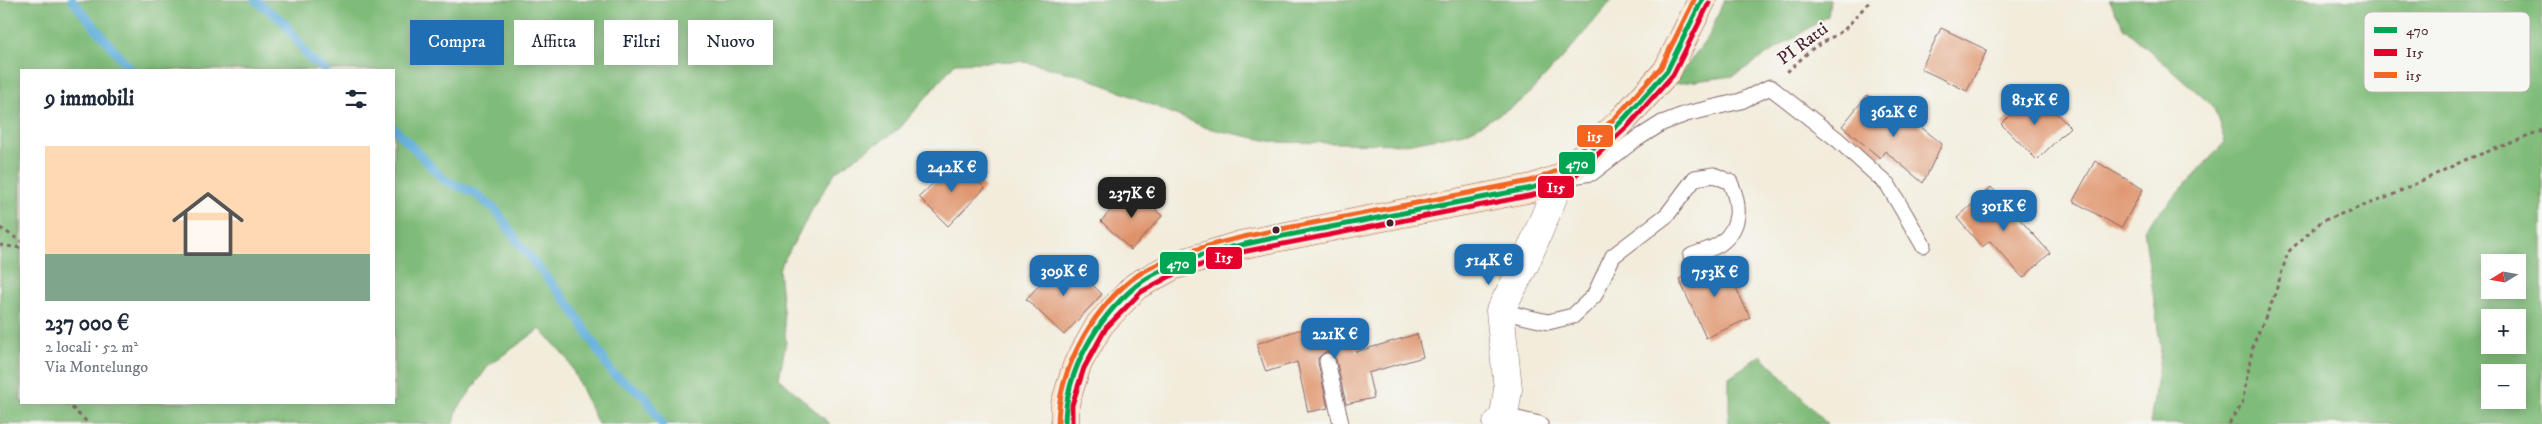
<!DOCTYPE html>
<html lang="it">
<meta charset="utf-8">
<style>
body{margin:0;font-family:"IM FELL DW Pica",serif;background:#f6f6f7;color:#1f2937;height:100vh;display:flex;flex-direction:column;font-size:19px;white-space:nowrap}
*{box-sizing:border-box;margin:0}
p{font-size:16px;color:#747a83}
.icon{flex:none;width:28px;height:28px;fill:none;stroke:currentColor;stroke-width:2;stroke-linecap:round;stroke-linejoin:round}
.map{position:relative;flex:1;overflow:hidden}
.details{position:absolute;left:20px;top:69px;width:375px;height:335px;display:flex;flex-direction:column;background:#fff;border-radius:0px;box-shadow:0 2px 12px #0003}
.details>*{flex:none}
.banner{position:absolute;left:410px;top:20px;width:475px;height:45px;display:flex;gap:10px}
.needle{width:32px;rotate:259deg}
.tools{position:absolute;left:2481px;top:254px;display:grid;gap:10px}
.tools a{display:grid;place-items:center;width:45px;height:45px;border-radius:0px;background:#fff;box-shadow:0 2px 12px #0003;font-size:25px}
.price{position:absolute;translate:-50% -42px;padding:0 11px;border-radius:10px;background:#1f6fb2;color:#fff;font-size:16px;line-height:32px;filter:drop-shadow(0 1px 2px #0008)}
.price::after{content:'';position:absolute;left:50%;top:30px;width:15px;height:11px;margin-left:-8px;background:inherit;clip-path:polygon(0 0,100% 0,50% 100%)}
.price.current{background:#222;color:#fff}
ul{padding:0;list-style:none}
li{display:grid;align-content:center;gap:10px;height:265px;padding:0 25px}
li+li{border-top:1px solid #e0e1e3}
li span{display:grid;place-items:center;height:155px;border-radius:0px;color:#555}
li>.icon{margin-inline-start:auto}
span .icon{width:90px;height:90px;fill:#fffc;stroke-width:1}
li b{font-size:21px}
h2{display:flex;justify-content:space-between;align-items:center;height:60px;padding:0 25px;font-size:21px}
.tag{padding:0 18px;border-radius:0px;background:#fff;box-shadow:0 2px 12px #0003;font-size:18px;line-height:45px}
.tag.current{background:#1f6fb2;color:#fff}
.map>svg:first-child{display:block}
</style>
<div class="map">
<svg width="2542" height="424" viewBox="0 0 2542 424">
<rect width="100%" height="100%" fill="#f6f6f2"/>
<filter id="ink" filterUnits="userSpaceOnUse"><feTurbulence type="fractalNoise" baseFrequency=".02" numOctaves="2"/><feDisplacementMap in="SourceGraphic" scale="10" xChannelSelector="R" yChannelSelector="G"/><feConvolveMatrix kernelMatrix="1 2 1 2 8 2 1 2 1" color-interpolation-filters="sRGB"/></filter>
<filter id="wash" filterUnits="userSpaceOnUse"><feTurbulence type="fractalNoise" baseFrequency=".0096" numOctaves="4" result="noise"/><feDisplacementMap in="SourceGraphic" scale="20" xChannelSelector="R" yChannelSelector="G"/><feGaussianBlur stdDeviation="1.12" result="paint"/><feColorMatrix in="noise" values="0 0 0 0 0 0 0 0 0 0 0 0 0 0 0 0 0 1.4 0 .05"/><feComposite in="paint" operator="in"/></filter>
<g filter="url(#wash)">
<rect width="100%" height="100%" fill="#f2ecdb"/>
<g fill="#80bc79" stroke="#656e52" fill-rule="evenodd">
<path d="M0 0H1612L1567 53 1523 100 1469 132 1406 144 1275 142 1207 128 1083 76 1020 61 955 63 900 128 836 171 816 203 779 269 786 342 779 378 830 424H598L567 358 540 329 489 365 457 410 454 424H0ZM21 70H394V402H21Z"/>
<path d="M1724 0H1830L1828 16 1733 76 1673 84 1709 36Z"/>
<path d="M2109 0H2542V424H2150L2161 350 2144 229 2225 142 2214 107 2125 29ZM2518 262V290H2490V262ZM2490 318H2518V345H2490ZM2490 372H2518V400H2490Z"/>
<path d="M1761 355 1827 424H1729V377Z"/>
</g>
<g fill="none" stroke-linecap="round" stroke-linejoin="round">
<g stroke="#62afdc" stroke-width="9">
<path d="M72 0 131 70"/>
<path d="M255 0 285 23 309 58 325 70"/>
<path d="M394 128 444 180 473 192 496 210 520 245 571 307 612 373 645 396 662 424"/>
</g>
</g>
<g id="blocks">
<g fill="#df9269">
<path d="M1941 28 1987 50 1967 91 1921 69Z"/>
<path d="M2034 91 2070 127 2037 160 2001 124Z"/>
<path d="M1867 95 1902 123 1910 118 1942 144 1923 183 1885 151 1880 158 1842 126Z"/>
<path d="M957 160 985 188 948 226 919 197Z"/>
<path d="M2095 161 2143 189 2121 228 2073 201Z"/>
<path d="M1132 187 1162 216 1131 250 1101 221Z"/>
<path d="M1991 187 2050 253 2023 278 1990 241 1982 247 1957 218Z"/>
<path d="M1065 258 1102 294 1064 335 1026 299Z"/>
<path d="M1723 259 1750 318 1706 338 1679 279Z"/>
<path d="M1353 326 1356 352 1417 334 1423 357 1368 373 1374 398 1346 404 1336 359 1330 352H1325L1318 358V363L1328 408 1308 412 1297 362 1266 372 1256 344 1298 330Z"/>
</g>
</g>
</g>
<g filter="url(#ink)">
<use href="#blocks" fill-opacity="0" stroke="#856769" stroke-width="1"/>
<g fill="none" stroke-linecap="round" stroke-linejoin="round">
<defs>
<g id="lane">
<path d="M1565 177 1592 173 1632 142 1662 123 1686 114 1741 101 1770 87 1838 140 1888 185 1923 245"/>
<path d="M1500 311 1548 322 1573 316 1594 296 1613 256 1667 215 1695 178 1714 175 1730 182C1740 204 1742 226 1721 243 1713 249 1700 252 1691 256"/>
<path d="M1327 361 1341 424"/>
<path d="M1504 416 1540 424"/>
</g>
<path id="street" d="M1497 424 1504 416 1508 389 1500 311 1525 264 1561 178"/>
<path id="secondary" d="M1065 424V404L1077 365 1100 324 1136 286 1173 266 1240 245 1532 188 1561 178 1622 121 1667 71 1702 0"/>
</defs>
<use href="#lane" stroke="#856769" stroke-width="17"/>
<use href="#street" stroke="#856769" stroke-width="29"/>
<use href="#secondary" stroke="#856769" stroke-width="29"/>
<g stroke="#856769" stroke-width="3" stroke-dasharray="4 4" stroke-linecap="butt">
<path d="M1787 72 1812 49 1844 30 1871 0"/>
<path d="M0 228 21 241"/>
<path d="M0 245 21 248"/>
<path d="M66 402 89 424"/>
<path d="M2229 424 2242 404 2253 345 2273 300 2288 252 2322 221 2388 197 2465 160 2540 132 2542 128"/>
</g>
<use href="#lane" stroke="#fff" stroke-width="15"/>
<use href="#street" stroke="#fff" stroke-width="28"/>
<use href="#secondary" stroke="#ffe4c6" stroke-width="28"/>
<defs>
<path id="bus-1" d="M1065 424C1065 373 1096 319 1136 286 1178 252 1276 238 1331 227 1398 214 1465 201 1532 188L1561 178 1622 121 1667 71 1702 0"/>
<path id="bus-2" d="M1072 424V405L1084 368 1106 328 1141 292 1176 273 1242 252 1533 195 1566 184 1628 126 1673 75 1709 3"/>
<path id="bus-3" d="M1058 424C1058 372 1090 313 1131 280 1176 245 1273 231 1329 220 1396 207 1463 194 1530 181L1557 171 1617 116 1661 67 1694 0"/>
</defs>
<use href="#bus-1" stroke="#f6f6f2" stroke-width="9"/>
<use href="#bus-2" stroke="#f6f6f2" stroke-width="9"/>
<use href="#bus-3" stroke="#f6f6f2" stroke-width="9"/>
<use href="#bus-1" stroke="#00a651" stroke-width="5"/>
<use href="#bus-2" stroke="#e4002b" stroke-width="5"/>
<use href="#bus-3" stroke="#f26522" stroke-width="5"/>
</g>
</g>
<g fill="#4a1f2b" stroke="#f6f6f2" stroke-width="2">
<circle cx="1390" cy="223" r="4.5"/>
<circle cx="1276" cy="230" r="4.5"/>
</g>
<g text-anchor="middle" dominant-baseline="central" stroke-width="4.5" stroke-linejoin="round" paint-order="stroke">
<g font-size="18" fill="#4a1f2b" stroke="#f6f6f2">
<text transform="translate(1803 44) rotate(-37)">PI Ratti</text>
</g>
</g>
<rect x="2364" y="12" width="166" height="80" rx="8" fill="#f6f6f2" stroke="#c2b6b6" stroke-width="1"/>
<rect x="2374" y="27" width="23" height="6" fill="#00a651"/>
<rect x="2374" y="49" width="23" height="7" fill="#e4002b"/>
<rect x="2374" y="72" width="23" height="6" fill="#f26522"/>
<g font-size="14" fill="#4a1f2b">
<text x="2406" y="35">470</text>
<text x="2406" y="57">I15</text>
<text x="2406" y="80">i15</text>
</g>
<g stroke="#f6f6f2" stroke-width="2">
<rect x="1576" y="124" width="38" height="24" rx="5" fill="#f26522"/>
<rect x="1558" y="151" width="38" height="24" rx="5" fill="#00a651"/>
<rect x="1537" y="175" width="38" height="24" rx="5" fill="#e4002b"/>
<rect x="1205" y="246" width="38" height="24" rx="5" fill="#e4002b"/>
<rect x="1159" y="251" width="38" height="24" rx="5" fill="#00a651"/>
</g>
<g font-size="14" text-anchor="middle" font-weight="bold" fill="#fff">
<text x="1595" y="141">i15</text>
<text x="1577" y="168">470</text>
<text x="1556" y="192">I15</text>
<text x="1224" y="262">I15</text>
<text x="1178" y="268">470</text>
</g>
</svg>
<div class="tools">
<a><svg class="needle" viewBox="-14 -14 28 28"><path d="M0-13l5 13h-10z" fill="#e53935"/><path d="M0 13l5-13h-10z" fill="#747a83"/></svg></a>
<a>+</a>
<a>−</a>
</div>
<b class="price" style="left:2035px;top:126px">815K €</b>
<b class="price" style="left:1894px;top:138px">362K €</b>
<b class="price" style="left:952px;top:193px">242K €</b>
<b class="price current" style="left:1132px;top:219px">237K €</b>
<b class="price" style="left:2004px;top:232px">301K €</b>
<b class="price" style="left:1489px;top:286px">514K €</b>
<b class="price" style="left:1064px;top:297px">309K €</b>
<b class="price" style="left:1715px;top:298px">753K €</b>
<b class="price" style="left:1335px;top:360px">221K €</b>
<div class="banner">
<a class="tag current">Compra</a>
<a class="tag">Affitta</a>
<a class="tag">Filtri</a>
<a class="tag">Nuovo</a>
</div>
<section class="details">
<h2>9 immobili<svg class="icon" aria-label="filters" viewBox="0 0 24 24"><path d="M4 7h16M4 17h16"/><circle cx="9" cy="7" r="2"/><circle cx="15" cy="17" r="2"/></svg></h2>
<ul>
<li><span style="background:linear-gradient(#ffd9b3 70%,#7fa58c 0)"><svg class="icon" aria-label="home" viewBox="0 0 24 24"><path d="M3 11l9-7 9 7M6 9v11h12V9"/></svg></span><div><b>237 000 €</b><p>2 locali · 52 m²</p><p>Via Montelungo</p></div></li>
</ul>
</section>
</div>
